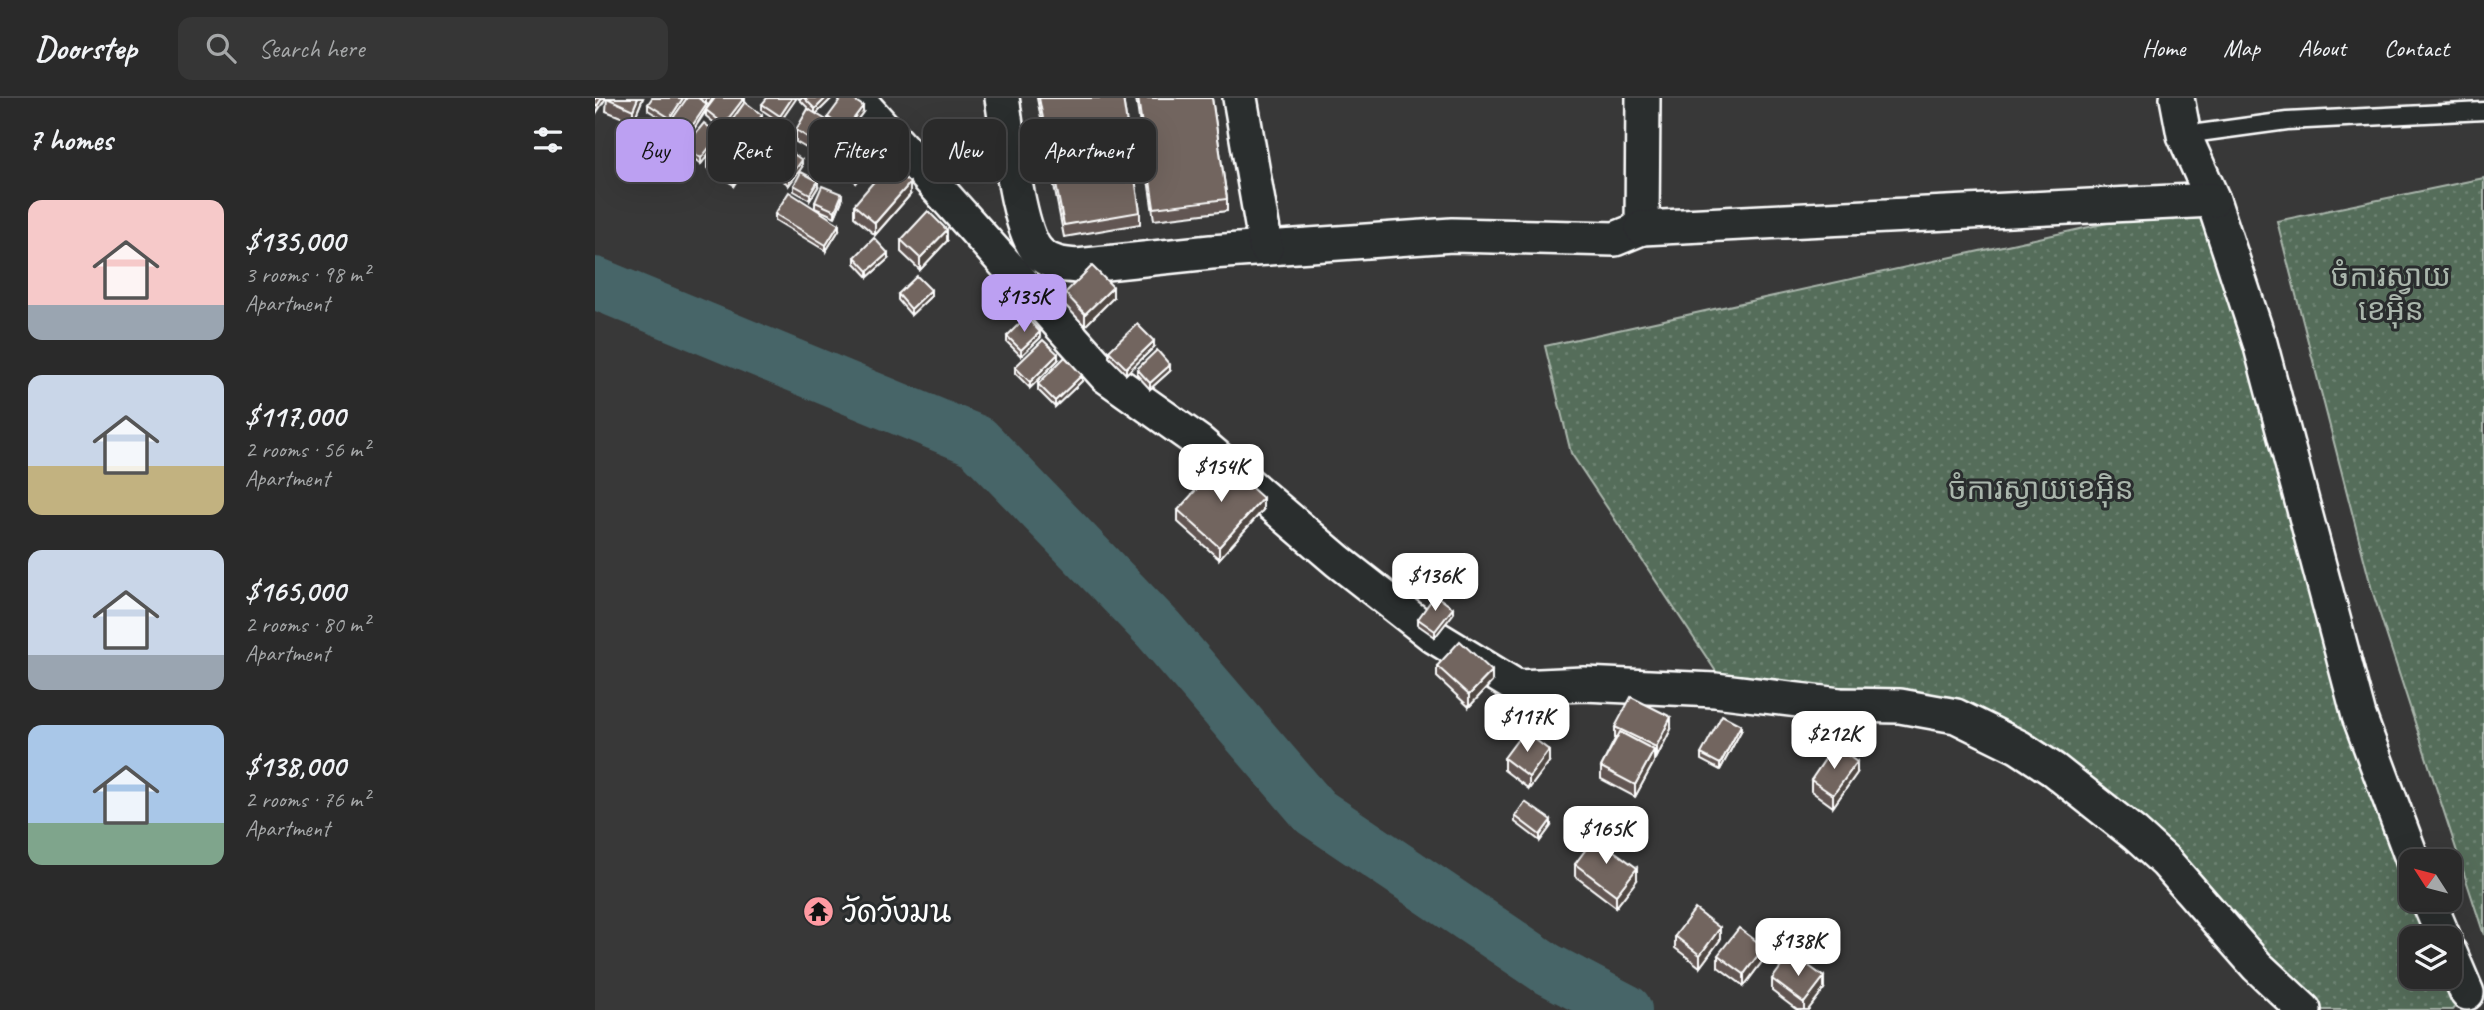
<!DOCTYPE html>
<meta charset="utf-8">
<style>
body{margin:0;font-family:Caveat,"Noto Sans Khmer","Playpen Sans Thai",sans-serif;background:#363636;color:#f1f3f6;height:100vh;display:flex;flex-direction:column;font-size:26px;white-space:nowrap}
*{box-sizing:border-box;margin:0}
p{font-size:23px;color:#a5a7a8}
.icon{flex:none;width:38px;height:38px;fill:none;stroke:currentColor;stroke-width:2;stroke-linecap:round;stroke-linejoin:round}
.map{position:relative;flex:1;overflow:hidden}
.drawer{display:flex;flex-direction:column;background:#2a2a2a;width:595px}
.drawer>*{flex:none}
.hud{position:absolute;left:21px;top:21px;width:665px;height:63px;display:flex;gap:14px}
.needle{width:46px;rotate:306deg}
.controls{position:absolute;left:1804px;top:751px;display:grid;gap:14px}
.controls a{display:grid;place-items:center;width:63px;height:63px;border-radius:14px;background:#2a2a2a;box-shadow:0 7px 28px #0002,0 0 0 2px #464647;font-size:35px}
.price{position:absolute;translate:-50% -60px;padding:0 16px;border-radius:14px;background:#fff;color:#222;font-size:23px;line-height:46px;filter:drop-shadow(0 2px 4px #0008)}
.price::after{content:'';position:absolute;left:50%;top:42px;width:21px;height:16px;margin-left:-10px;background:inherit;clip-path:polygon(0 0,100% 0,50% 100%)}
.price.active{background:#bca0f2;color:#111}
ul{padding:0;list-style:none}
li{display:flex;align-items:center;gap:21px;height:175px;padding:0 28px}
li span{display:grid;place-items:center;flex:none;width:196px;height:140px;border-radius:14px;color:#555}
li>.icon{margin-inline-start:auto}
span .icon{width:84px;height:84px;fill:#fffc;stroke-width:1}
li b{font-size:30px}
h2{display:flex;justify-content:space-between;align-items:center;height:84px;padding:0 28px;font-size:30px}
.tag{padding:0 24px;border-radius:14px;background:#2a2a2a;box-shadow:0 7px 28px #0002,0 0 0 2px #464647;font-size:24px;line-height:63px}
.tag.active{background:#bca0f2;color:#111}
header{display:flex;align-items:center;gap:42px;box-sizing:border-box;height:98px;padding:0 35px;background:#2a2a2a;border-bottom:2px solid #464647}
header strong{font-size:33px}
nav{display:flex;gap:38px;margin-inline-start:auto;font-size:24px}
.search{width:490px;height:63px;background:#363636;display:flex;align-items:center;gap:18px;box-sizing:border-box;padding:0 24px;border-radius:14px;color:#a5a7a8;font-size:26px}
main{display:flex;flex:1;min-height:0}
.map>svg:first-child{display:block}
</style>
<header>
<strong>Doorstep</strong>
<div class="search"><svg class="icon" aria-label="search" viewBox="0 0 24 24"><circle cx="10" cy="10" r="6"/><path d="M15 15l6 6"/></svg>Search here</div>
<nav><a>Home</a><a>Map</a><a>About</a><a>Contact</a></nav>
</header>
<main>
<section class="drawer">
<h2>7 homes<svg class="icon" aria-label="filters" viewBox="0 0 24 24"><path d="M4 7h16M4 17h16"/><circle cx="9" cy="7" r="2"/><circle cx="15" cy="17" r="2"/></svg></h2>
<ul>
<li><span style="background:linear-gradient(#f6c9c9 75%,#9aa5b1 0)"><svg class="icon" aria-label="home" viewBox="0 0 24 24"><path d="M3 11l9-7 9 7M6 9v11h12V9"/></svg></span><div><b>$135,000</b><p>3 rooms · 98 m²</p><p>Apartment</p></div></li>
<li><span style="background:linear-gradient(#c9d6e8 65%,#c2b280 0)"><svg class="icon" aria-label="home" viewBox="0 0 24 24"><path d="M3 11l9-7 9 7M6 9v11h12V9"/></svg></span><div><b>$117,000</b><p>2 rooms · 56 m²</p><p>Apartment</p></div></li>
<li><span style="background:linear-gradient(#c9d6e8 75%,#9aa5b1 0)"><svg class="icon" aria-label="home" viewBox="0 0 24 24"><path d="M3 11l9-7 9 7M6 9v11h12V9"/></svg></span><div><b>$165,000</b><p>2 rooms · 80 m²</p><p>Apartment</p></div></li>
<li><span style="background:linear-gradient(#a9c7e8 70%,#7fa58c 0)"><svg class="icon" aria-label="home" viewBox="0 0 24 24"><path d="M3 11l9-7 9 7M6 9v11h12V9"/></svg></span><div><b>$138,000</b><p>2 rooms · 76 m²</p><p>Apartment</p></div></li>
</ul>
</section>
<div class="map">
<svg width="1889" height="912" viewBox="0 0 1889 912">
<defs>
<pattern id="green-dots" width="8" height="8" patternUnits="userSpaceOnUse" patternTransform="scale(1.75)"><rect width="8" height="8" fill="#556d5a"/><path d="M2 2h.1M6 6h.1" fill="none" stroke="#6e8373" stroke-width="1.8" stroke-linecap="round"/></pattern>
</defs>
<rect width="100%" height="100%" fill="#383838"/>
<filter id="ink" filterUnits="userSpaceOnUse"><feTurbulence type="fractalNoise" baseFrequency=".0143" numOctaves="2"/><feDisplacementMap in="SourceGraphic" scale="14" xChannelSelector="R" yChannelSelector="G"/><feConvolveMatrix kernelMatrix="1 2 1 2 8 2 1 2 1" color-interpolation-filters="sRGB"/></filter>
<g filter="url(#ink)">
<g fill="url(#green-dots)" stroke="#aab6ac" stroke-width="2">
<path d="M1889 80V837L1777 492 1682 123Z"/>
<path d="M1618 102 1816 763V802H1833L1849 840H1816V878H1855L1872 895 1857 912H1710L1547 728 1370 624 1126 581 976 355 950 248Z"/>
</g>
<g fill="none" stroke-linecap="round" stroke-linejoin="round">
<path stroke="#476568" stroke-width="52" d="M0 185 382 343 564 532 720 714 951 870 1031 912"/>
<defs>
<path id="service" d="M1589 37 1692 23 1889 13"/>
<g id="minor">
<path d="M262 0 511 278 604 344 743 463 840 539 922 589 989 586 1120 592 1245 607 1305 608 1361 618 1424 649 1459 672 1540 736 1571 764 1662 868 1709 912"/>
<path d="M407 0C413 33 422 138 446 157 457 166 469 167 482 168L616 154 857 137 1020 141 1047 130 1048 0"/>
<path d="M645 0 671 150"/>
<path d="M1582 0 1589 37 1618 102 1665 245 1764 618 1818 763"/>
<path d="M1047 130 1618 102"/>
<path d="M1833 802 1849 840"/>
<path d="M1855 855 1872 895"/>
</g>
</defs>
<use href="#service" stroke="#fff" stroke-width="21"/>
<use href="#minor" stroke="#fff" stroke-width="38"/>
<use href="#service" stroke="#2a2d2e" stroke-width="16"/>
<use href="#minor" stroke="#2a2d2e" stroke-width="33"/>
</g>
<g fill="#625752" stroke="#fff" stroke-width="2">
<path d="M12 0H48L38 24 11 13Z"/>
<path d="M91 0V2L92 0H118L112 9V12L150 0V4L167 23 154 41 158 56 139 87 112 70V58L106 66 90 54V48L124 38 128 32 111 18V13L95 37 78 26V21L75 26 53 12V6Z"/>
<path d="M201 0 185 24 167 12V6Z"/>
<path d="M203 0H237L221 16 233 23V19L268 14 250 38 248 37V44L235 64 201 44V32L216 13Z"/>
<path d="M442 0H528L545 114V126L469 139Z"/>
<path d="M541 0H617L632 101V113L559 122Z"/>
<path d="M281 57 261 84 242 71V65Z"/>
<path d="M207 69 194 87 179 76V70Z"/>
<path d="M199 87 223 89 215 102 199 93Z"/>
<path d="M315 97 280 137 259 119V107Z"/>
<path d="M247 102 240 119 220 110V104Z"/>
<path d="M180 116 244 132 231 153 180 122Z"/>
<path d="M306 142 352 143 325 172 306 154Z"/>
<path d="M260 159 293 161 273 179 260 165Z"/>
<path d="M470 195 518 200 490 228 470 207Z"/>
<path d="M303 196 336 198 316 217 303 202Z"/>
<path d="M412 238 445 240 426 258 412 244Z"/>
<path d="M559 249 531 276 514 259V253Z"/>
<path d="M463 262 435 290 420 275V269Z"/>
<path d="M542 271 575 273 555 291 542 277Z"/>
<path d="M487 283 460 309 443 292V286Z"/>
<path d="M583 412H668L624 461 583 424Z"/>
<path d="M858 516 840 539 823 527V521Z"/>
<path d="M842 568 897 584 874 609 842 579Z"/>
<path d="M1020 629 1076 631 1061 661 1059 660V664L1040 699 1006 681V669L1020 641Z"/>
<path d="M1146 633 1125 672 1106 662V656Z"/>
<path d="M909 660 954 664 934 691 909 672Z"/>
<path d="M1262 675 1238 709 1216 693V682Z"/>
<path d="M920 718 956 728 945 743 920 724Z"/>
<path d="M980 766 1042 782 1021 809 980 778Z"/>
<path d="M1080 838 1125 842 1105 869 1080 850Z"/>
<path d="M1123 857 1169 861 1149 888 1123 869Z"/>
<path d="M1177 881 1229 891 1213 912H1202L1177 893Z"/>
</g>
<g fill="#504742" stroke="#fff" stroke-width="2">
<path d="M7 0H11L0 17V11Z"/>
<path d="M43 0H48L38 24V12Z"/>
<path d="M88 0H91V3L75 26V20Z"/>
<path d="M111 0H118L95 37V31L111 6Z"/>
<path d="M149 0H150V4L129 32V26Z"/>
<path d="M197 0H201V1L185 24V18Z"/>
<path d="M231 0H237L220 17V11Z"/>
<path d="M268 8V14L250 38V32Z"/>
<path d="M167 17V23L150 46V40Z"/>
<path d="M248 32V44L235 64V53Z"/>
<path d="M124 37V43L106 66V60Z"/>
<path d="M158 44V56L139 87V75Z"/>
<path d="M281 51V57L261 84V78Z"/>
<path d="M207 62V69L194 87V81Z"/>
<path d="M223 83V89L215 102V96Z"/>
<path d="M315 85V97L280 137V125Z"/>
<path d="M247 96V102L240 119V113Z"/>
<path d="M244 126V132L231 153V147Z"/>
<path d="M352 132V143L325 172V160Z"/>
<path d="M293 155V161L273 179V173Z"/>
<path d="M518 189V200L490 228V216Z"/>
<path d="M336 192V198L316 217V211Z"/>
<path d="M445 234V240L426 258V252Z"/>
<path d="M559 243V249L531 276V270Z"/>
<path d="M463 256V262L435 290V284Z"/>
<path d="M575 267V273L555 291V285Z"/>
<path d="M487 277V283L460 309V303Z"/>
<path d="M668 400V412L624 461V449Z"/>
<path d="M858 510V516L840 539V533Z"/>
<path d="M897 573V584L874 609V597Z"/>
<path d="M1076 619V631L1061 661V649Z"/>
<path d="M1146 627V633L1125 672V666Z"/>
<path d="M954 652V664L934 691V679Z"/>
<path d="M1059 652V664L1040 699V687Z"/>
<path d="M1262 664V675L1238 709V697Z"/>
<path d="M956 722V728L945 743V737Z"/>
<path d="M1042 770V782L1021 809V797Z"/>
<path d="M1125 830V842L1105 869V857Z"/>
<path d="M1169 849V861L1149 888V876Z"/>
<path d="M1229 879V891L1213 912H1209V905Z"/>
</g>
<g fill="#72655f" stroke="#fff" stroke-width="2">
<path d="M0 0H7L0 11Z"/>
<path d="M12 0H43L38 12Z"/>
<path d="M57 0H88L75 20 53 6Z"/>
<path d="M92 0H103L112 6 95 31 78 20Z"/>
<path d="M120 0H149L129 26 111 12Z"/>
<path d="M172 0H197L185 18 167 6Z"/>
<path d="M209 0H231L220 11Z"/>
<path d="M247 0H256L268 8 250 32 233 19Z"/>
<path d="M444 0H528L545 114 469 127Z"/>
<path d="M543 0H617L632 101 559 110Z"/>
<path d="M150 4 167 17 151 39 133 28Z"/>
<path d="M213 11 248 32 235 53 201 32Z"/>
<path d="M109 25 124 37 106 60 90 48Z"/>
<path d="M131 27 158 44 139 75 112 58Z"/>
<path d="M262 37 281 51 261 78 242 65Z"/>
<path d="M193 52 207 62 194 81 179 70Z"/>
<path d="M293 67 315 85 280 125 259 107Z"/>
<path d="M206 74 223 83 215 96 199 87Z"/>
<path d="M227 88 247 96 240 113 220 104Z"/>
<path d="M194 94 244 126 231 147 180 116Z"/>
<path d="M333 113 352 132 325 160 306 142Z"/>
<path d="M279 140 293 155 273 173 260 159Z"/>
<path d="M497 168 518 189 490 216 470 195Z"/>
<path d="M322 178 336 192 316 211 303 196Z"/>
<path d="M431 219 445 234 426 252 412 238Z"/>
<path d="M542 226 559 243 531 270 514 253Z"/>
<path d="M448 242 463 256 435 284 420 269Z"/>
<path d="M562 252 575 267 555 285 542 271Z"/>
<path d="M470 259 487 277 460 303 443 286Z"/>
<path d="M627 363 668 400 624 449 583 412Z"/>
<path d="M840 497 858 510 840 533 823 521Z"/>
<path d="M865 543 897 573 874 597 842 568Z"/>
<path d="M1036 599 1076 619 1061 649 1020 629Z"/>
<path d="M1127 617 1146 627 1125 666 1106 656Z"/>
<path d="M929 633 954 652 934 679 909 660Z"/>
<path d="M1025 634 1059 652 1040 687 1006 669Z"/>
<path d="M1239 648 1262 664 1238 697 1216 682Z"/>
<path d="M930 704 956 722 945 737 920 718Z"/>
<path d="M1000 739 1042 770 1021 797 980 766Z"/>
<path d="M1100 811 1125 830 1105 857 1080 838Z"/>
<path d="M1144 830 1169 849 1149 876 1123 857Z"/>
<path d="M1196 855 1229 879 1209 905 1177 881Z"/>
</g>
</g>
<defs>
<symbol id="temple-disc" viewBox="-11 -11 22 22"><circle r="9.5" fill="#ff9aa2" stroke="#2a2d2e"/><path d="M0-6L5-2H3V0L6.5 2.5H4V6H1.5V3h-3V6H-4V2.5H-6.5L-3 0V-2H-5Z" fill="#111"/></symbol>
</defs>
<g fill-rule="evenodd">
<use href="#temple-disc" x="206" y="796" width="35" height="35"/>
</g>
<g text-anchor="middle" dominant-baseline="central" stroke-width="6" stroke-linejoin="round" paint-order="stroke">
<g font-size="30" fill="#aab6ac" stroke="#2a2d2e">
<text x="1796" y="178">ចំការស្វាយ<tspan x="1796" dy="34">ខេអ៊ិន</tspan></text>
<text x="1446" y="391">ចំការស្វាយខេអ៊ិន</text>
</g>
<g font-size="30" fill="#fff" stroke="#2a2d2e" text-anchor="start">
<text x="247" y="814">วัดวังมน</text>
</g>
</g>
</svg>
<div class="controls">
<a><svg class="needle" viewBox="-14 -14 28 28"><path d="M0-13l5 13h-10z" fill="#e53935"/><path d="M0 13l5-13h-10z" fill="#a5a7a8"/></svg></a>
<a><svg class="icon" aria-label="layers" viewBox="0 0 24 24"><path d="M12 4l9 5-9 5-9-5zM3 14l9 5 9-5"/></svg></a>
</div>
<b class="price active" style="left:429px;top:236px">$135K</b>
<b class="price" style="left:626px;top:406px">$154K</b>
<b class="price" style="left:840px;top:515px">$136K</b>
<b class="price" style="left:932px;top:656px">$117K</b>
<b class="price" style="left:1239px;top:673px">$212K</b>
<b class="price" style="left:1011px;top:768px">$165K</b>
<b class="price" style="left:1203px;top:880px">$138K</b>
<div class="hud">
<a class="tag active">Buy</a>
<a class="tag">Rent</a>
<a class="tag">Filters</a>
<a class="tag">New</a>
<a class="tag">Apartment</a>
</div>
</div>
</main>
